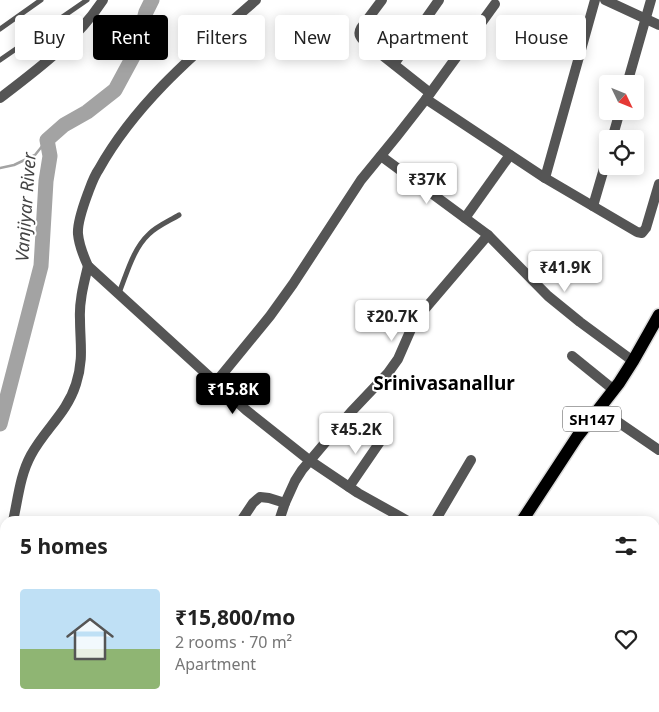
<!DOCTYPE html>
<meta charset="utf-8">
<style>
body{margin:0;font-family:"Noto Sans",sans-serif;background:#f2f2f2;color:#222;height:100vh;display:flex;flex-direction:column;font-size:19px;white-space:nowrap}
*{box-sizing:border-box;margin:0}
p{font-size:16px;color:#767676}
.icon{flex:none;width:28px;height:28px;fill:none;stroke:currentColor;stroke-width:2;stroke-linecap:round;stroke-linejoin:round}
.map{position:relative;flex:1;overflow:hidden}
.details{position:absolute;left:0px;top:516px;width:660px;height:196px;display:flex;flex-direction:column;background:#fff;border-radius:15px 15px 0 0;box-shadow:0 2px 12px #0003}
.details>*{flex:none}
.banner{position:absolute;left:15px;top:15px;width:630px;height:45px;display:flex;gap:10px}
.needle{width:32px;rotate:133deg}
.buttons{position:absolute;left:599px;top:75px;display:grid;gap:10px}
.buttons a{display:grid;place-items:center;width:45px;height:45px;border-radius:5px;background:#fff;box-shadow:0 2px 12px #0003;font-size:25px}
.price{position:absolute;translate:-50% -42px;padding:0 11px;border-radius:5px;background:#fff;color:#222;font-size:16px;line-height:32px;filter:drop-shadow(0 1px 2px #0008)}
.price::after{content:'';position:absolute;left:50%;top:30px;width:15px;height:11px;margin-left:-8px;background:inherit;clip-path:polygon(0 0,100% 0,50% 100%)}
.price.active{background:#000;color:#fff}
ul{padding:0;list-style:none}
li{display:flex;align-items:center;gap:15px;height:125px;padding:0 20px}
li span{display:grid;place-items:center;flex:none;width:140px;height:100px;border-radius:5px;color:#555}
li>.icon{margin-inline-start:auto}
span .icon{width:60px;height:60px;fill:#fffc;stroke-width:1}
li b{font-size:21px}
h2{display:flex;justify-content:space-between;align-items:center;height:60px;padding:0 20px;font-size:21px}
.pill{padding:0 18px;border-radius:5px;background:#fff;box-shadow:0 2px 12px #0003;font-size:18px;line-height:45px}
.pill.active{background:#000;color:#fff}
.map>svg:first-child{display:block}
</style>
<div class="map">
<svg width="659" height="712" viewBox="0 0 659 712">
<rect width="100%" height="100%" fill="#fff"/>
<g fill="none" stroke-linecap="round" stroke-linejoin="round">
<path stroke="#a3a3a3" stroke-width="2.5" d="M0 168 14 165 35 155 47 140"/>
<path stroke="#a3a3a3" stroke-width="15" d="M0 424 41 266 46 181 50 156 47 140 64 125 87 112 115 90 135 53 146 12 152 0"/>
<defs>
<g id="primary">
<path d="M522 521 577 437 619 383 633 361 659 315"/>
<path d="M413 712 415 708"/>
</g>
</defs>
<use href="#primary" stroke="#dbdbdb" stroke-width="15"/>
<g stroke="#555" stroke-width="5">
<path d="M0 29 41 0"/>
<path d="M0 60 87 0"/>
<path d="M119 293C127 273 133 249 149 234 157 226 169 221 179 215"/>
</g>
<g stroke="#555" stroke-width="10">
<path d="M256 0C198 51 137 101 99 169 94 176 91 185 88 193 84 204 77 222 78 234 79 245 83 255 88 266L246 410 309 460 358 493 408 521"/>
<path d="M382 0 361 28C358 33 359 36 363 40L430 93"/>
<path d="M605 0 659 25"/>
<path d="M394 64 439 0"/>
<path d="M627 84 651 0"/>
<path d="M0 98C38 69 77 40 103 0"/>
<path d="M426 99 545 178 637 232 642 233 646 228 659 184"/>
<path d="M612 139 620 111"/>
<path d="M381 156 488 235 548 296 580 322 633 361"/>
<path d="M545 178 595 0"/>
<path d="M593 206 608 155"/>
<path d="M465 218 510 155"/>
<path d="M572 356 614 390"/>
<path d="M216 382 270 316 293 284 361 180 397 136 426 99 495 4"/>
<path d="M599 409 659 450"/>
<path d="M349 487 384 436"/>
<path d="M13 521C18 499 20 475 31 455 45 429 67 413 76 384 84 359 80 343 80 319 79 301 84 283 88 266"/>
<path d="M241 521 253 503 260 497 269 498 285 503"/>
<path d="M279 521 285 503 295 481 302 470 351 412 388 373 398 359 412 327 424 310 488 235"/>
<path d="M435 521 471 460"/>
<path d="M0 583 5 559"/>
<path d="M291 708 301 712"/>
<path d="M129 712 130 708"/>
<path d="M188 712 190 708"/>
<path d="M240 712 242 708"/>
</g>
<use href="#primary" stroke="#000" stroke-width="12"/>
</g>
<g text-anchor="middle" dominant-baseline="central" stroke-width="4" stroke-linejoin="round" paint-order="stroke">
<rect fill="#fff" stroke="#4c4c4c" stroke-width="1" x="563" y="406.5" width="58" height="25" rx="4"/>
<g font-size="15" font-weight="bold" fill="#000">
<text x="592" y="419">SH147</text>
</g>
<g font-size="18" font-style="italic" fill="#444" stroke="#fff">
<text transform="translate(25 207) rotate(-86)">Vanjiyar River</text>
</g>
<g font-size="19" font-weight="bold" fill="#000" stroke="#fff">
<text x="444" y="383">Srinivasanallur</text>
</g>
</g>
</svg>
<div class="buttons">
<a><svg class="needle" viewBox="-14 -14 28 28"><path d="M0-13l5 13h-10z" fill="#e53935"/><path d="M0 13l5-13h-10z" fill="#767676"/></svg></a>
<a><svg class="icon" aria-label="locate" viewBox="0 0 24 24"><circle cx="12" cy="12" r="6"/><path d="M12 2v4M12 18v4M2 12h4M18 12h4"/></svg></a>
</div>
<b class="price" style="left:427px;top:205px">₹37K</b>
<b class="price" style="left:565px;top:293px">₹41.9K</b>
<b class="price" style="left:392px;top:342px">₹20.7K</b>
<b class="price active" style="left:233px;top:415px">₹15.8K</b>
<b class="price" style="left:356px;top:455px">₹45.2K</b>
<div class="banner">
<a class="pill">Buy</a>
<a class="pill active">Rent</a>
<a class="pill">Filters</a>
<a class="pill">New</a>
<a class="pill">Apartment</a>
<a class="pill">House</a>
</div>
<section class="details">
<h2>5 homes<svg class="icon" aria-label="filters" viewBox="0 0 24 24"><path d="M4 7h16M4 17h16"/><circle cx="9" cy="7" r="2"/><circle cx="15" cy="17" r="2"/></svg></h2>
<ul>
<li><span style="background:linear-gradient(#bfe0f5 60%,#8fb573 0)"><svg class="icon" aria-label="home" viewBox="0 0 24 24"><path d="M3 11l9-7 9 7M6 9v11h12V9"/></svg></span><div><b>₹15,800/mo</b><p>2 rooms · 70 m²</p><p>Apartment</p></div><svg class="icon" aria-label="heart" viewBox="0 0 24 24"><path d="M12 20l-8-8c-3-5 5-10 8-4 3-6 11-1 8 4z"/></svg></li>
</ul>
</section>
</div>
